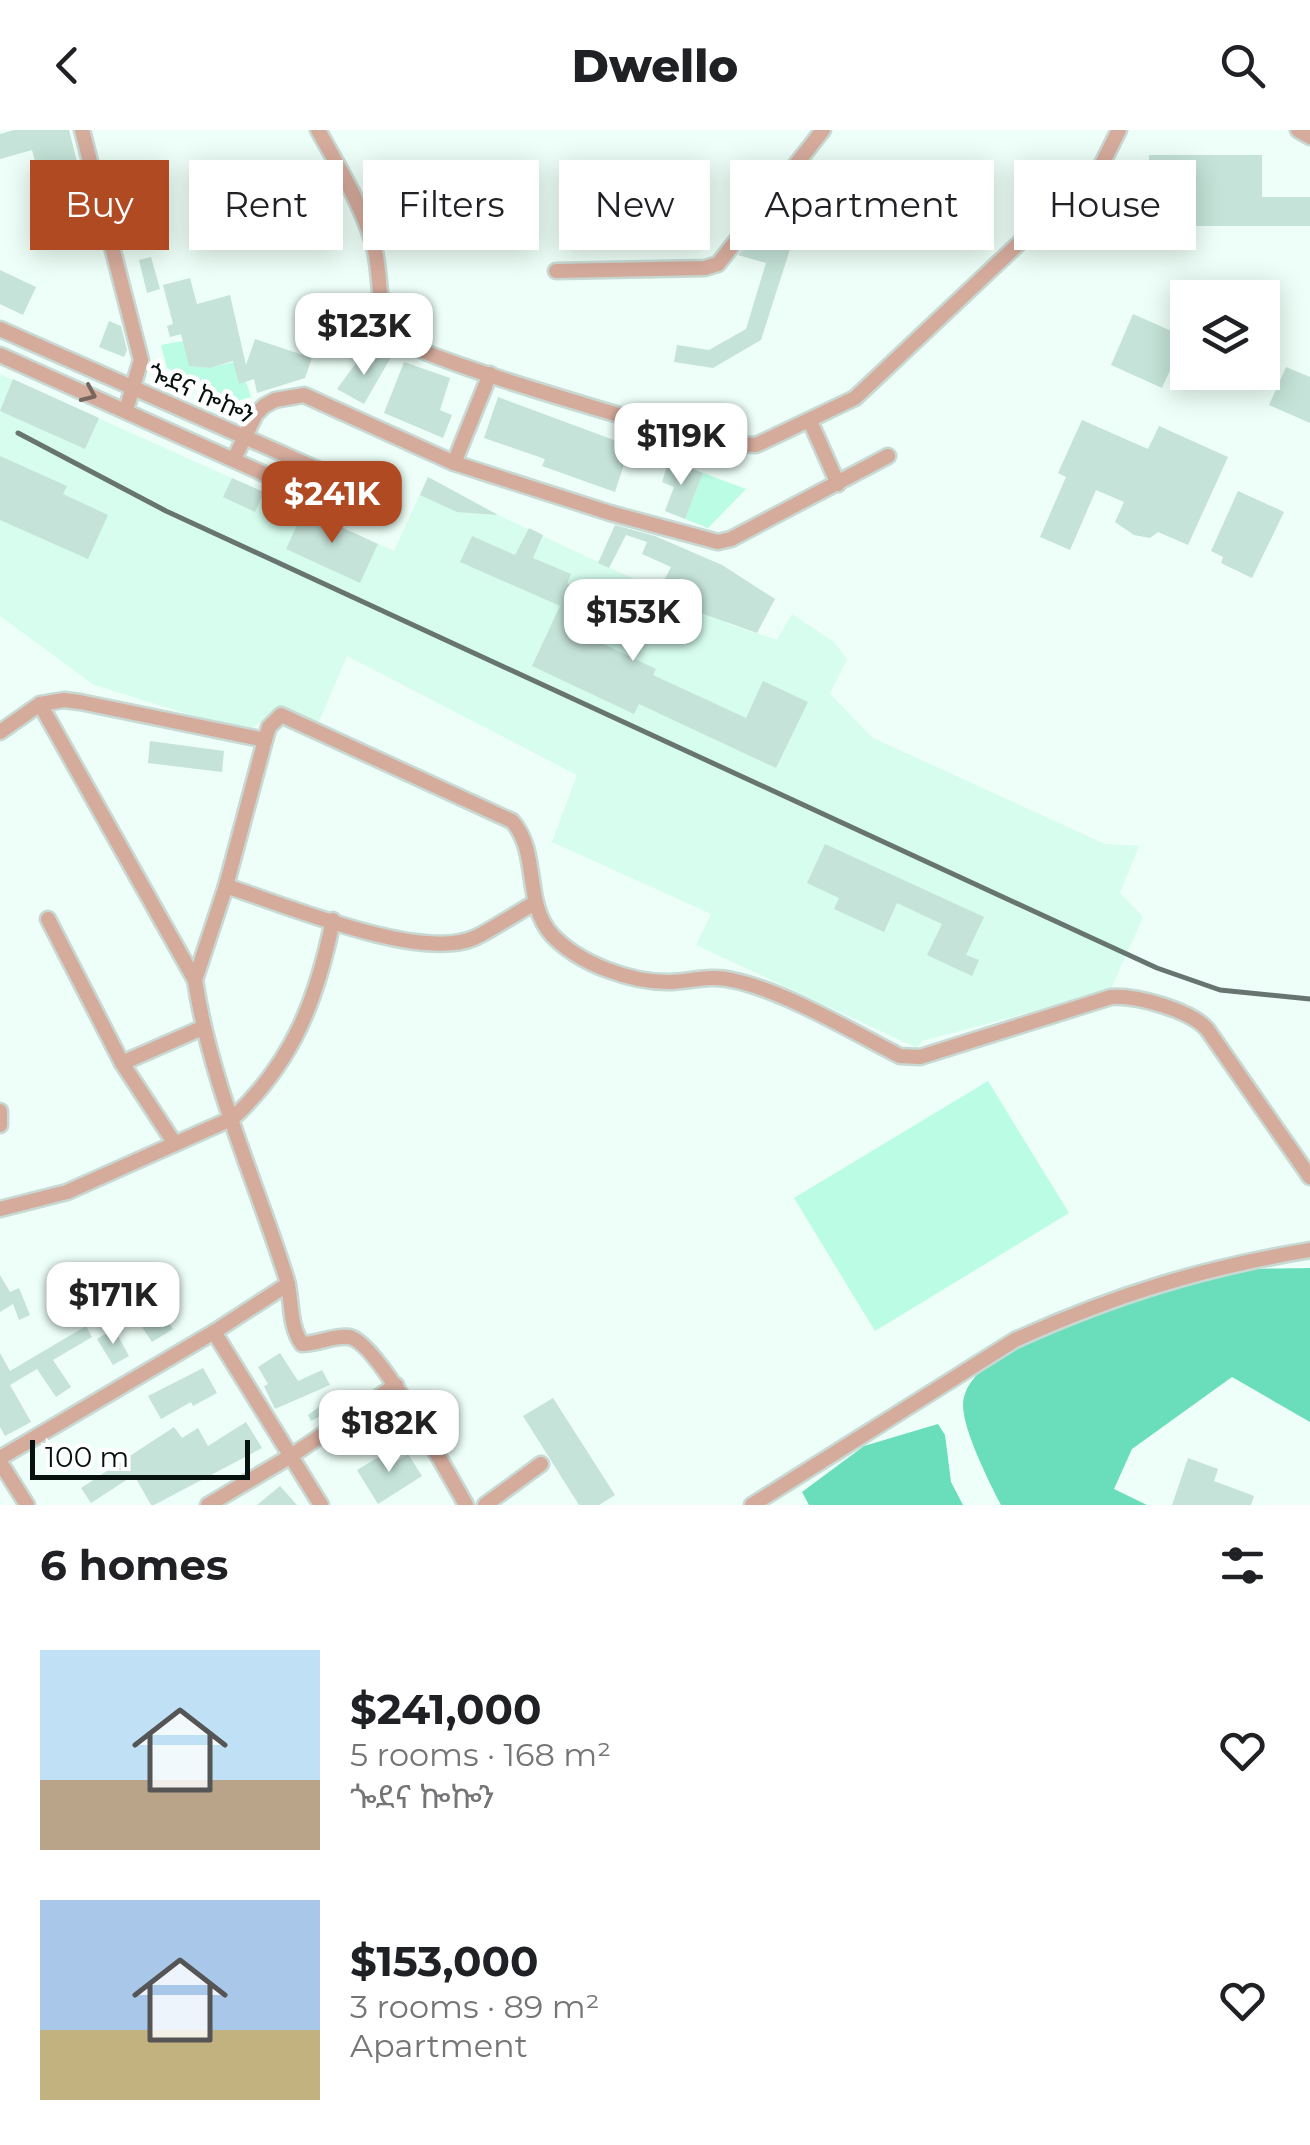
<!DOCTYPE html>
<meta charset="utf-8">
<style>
body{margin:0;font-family:Montserrat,"Noto Sans Ethiopic",sans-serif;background:#f2f2f2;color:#202124;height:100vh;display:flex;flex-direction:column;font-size:38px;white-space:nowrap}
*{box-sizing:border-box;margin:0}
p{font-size:32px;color:#757577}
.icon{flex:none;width:55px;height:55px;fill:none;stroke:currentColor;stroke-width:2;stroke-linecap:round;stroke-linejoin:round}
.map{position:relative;height:1375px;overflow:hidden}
.side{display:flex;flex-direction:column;background:#fff;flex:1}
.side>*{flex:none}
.top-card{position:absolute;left:30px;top:30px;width:1250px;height:90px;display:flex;gap:20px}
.tools{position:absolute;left:1170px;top:150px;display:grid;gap:20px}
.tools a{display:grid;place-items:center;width:110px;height:110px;border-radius:0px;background:#fff;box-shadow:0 5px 25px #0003;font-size:50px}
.scale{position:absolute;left:30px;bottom:25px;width:220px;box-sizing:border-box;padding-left:10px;border:5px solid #07110e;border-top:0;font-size:28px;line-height:35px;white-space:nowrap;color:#07110e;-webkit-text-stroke:8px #fff;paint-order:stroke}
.price{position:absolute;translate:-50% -85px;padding:0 22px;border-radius:20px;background:#fff;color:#222;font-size:32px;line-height:65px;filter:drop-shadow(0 2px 5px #0008)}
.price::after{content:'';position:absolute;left:50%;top:60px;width:30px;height:22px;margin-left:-15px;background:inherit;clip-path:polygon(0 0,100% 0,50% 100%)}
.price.active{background:#b04a23;color:#fff}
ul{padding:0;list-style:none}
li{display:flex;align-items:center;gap:30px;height:250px;padding:0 40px}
li span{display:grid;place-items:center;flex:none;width:280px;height:200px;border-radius:0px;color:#555}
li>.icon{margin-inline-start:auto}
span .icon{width:120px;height:120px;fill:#fffc;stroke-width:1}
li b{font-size:42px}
h2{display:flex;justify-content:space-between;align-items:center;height:120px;padding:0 40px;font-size:42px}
.tag{padding:0 35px;border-radius:0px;background:#fff;box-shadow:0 5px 25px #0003;font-size:35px;line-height:90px}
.tag.active{background:#b04a23;color:#fff}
header{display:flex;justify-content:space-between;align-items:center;height:130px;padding:0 40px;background:#fff;font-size:45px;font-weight:800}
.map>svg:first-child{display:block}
</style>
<header><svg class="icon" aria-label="back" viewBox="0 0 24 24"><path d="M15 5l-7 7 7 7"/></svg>Dwello<svg class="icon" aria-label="search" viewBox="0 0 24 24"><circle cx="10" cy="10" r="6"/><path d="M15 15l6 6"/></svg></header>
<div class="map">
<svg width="1310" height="1375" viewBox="0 0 1310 1375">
<rect width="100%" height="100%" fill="#edfff8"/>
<path fill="#d6fdee" d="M0 244 394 421 428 347 498 385 734 496 777 510 792 484 834 512 847 529 830 564 873 608 1105 714 1139 716 1120 763 1143 787 1110 861 922 911 917 918 696 815 711 784 552 712 577 645 347 526 318 594 280 575 254 597 240 600 94 555 0 486Z"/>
<g fill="#bafce4">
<path d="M183 211 190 236 209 238 234 232 239 253 246 252 251 267 237 271 167 238 161 215Z"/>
<path d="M703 343 746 359 708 398 685 389Z"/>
<path d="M988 951 1069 1083 875 1201 794 1068Z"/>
</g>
<g fill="#6adeba">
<path d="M1310 1138V1292L1232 1247 1132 1319 1114 1359 1147 1375H1001C989 1352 963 1300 963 1275 964 1208 1170 1153 1226 1142 1253 1137 1283 1139 1310 1138Z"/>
<path d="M938 1294 945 1305 951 1352 963 1375H809L802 1362 864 1316Z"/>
</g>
<g fill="#c5e3d8">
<path d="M14 0H69L88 76 49 86 32 20 0 29V4Z"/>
<path d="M1149 25H1262V67H1310V96H1151L1148 107 1041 109 1053 96H1149Z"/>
<path d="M275 68 279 83 271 85 274 97 224 109 221 97 252 89 249 75Z"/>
<path d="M750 111 792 113 761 210 713 238 674 232 677 215 709 220 746 199 766 133 738 125Z"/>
<path d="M151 127 160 159 147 163 139 130Z"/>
<path d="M0 140 36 157 23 185 0 174Z"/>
<path d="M190 148 197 174 230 165 246 235 255 209 312 228 305 248 257 263 254 249 239 254 233 231 210 238 189 236 181 204 170 207 167 196 173 194 163 155Z"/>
<path d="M1133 184 1185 207 1162 258 1111 235Z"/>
<path d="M109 191 121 196 127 220 124 227 99 217Z"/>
<path d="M379 223 391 227 364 274 337 259 361 226 373 233Z"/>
<path d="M404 232 450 248 440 280 452 285 443 308 384 283Z"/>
<path d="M1286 237 1310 247V293L1269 275Z"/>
<path d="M13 249 99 288 85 319 0 281Z"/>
<path d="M498 267 630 316 615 362 542 336 545 329 484 308Z"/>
<path d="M1082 290 1148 319 1159 296 1228 327 1188 415 1158 402 1150 408 1134 405 1115 392 1124 372 1096 360 1070 420 1040 407 1066 347 1058 343Z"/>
<path d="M0 326 67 356 63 364 108 385 88 429 0 390Z"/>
<path d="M669 330 703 343 685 389 665 381 674 357 662 352Z"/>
<path d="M428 347 498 385 457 382 420 365Z"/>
<path d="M232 348 264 362 255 382 223 367Z"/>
<path d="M1238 361 1284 382 1252 448 1221 433 1223 427 1211 421Z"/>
<path d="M304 380 378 414 360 453 286 419Z"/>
<path d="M615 395 655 406 722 435 775 469 757 503 698 482 658 462 671 437 642 424 647 412 626 405 609 438 598 433Z"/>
<path d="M529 398 543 405 533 428 571 444 567 454 579 459 564 495 656 539 653 545 746 588 763 551 808 572 776 638 639 574 634 584 532 536 560 476 460 432 472 406 515 425Z"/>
<path d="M150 611 224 621 222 642 148 633Z"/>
<path d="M825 714 984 787 966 825 979 830 972 846 927 825 942 794 897 773 884 802 834 779 839 768 807 753Z"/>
<path d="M0 1145 10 1162 19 1158 30 1185 19 1190 13 1174 0 1182Z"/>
<path d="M159 1177 173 1199 152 1212 138 1191Z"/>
<path d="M86 1196 92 1207 53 1230 71 1257 56 1267 37 1239 10 1255 31 1292 5 1306 0 1297V1223L10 1241Z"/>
<path d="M114 1199 129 1226 113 1235 97 1209Z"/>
<path d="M280 1223 298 1251 322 1240 330 1255 275 1279 264 1256 268 1254 258 1237Z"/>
<path d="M203 1238 217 1263 193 1276 191 1272 161 1289 148 1266Z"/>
<path d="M335 1265 340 1276 311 1291 308 1285Z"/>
<path d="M553 1268 615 1365 599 1375H579L523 1286Z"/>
<path d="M246 1292 262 1318 154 1375H151L134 1345 91 1373 81 1358 174 1297 182 1308 198 1298 208 1316Z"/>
<path d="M390 1320 397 1331 408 1324 422 1346 378 1374 357 1340Z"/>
<path d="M1188 1328 1218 1339 1214 1351 1254 1366 1251 1375H1172Z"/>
<path d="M280 1356 297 1375H257Z"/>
</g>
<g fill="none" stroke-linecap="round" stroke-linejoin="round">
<defs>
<g id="minor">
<path d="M82 0 141 230 126 280"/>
<path d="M318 0C338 36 359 70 372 110 383 141 374 178 395 206 412 228 669 299 714 313L756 315 855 268 1101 36 1119 0"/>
<path d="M1298 0 1310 7"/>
<path d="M556 141 705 138 718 134 823 0"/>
<path d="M0 199 369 362 377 371 376 380 371 386H358L0 225"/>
<path d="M810 291 838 354"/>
<path d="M234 329 256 284 264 276 275 270 304 265 454 333 610 383 718 412 731 409 888 326"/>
<path d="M454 333 490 244"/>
<path d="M40 574 64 570 80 572 265 610 226 756 195 850"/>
<path d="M0 602 40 574 195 850C210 951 255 1049 286 1147 293 1170 288 1194 302 1214 318 1214 334 1205 349 1207 377 1211 450 1347 466 1375"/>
<path d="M265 610 269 597 281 585 512 691C540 722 523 773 552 805 579 834 632 853 671 852 691 851 713 845 732 850 785 861 851 901 900 926L920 927 1111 867C1136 865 1190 880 1207 899L1310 1047"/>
<path d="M226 756C283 774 420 832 474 808 492 800 516 783 535 773"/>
<path d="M48 789 122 933 175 1014"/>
<path d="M122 933 202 898"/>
<path d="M0 981V995"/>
<path d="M0 1079 67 1062 233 988C293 932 317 869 333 790"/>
<path d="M214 1202 321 1375"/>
<path d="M0 1328 214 1202 288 1154"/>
<path d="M0 1332 27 1375"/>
<path d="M208 1375 291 1326 396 1255"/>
<path d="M485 1375 541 1334"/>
<path d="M752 1375 1015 1210C1115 1165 1202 1138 1310 1120"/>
</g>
</defs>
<use href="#minor" stroke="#c8d9d3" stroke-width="19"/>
<use href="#minor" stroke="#d5ab9c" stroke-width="14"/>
<path stroke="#67746f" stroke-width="5" d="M18 303 166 381 1157 838 1220 860 1310 869"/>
</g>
<defs><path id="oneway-chevron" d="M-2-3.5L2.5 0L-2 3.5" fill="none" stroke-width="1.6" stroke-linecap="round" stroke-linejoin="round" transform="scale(2.5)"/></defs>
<use stroke="#78665c" href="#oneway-chevron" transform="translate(89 264) rotate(24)"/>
<g text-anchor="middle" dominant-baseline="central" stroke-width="9" stroke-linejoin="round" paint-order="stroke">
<g font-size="25" fill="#07110e" stroke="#fff">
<text transform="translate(201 263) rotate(24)">ጐደና ኰኰን</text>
</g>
</g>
</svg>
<div class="tools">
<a><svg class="icon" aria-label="layers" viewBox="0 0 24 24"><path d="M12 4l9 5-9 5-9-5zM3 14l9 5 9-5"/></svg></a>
</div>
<div class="scale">100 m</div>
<b class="price" style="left:364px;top:248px">$123K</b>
<b class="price" style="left:681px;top:358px">$119K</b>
<b class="price active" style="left:332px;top:416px">$241K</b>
<b class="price" style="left:633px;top:534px">$153K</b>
<b class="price" style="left:113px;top:1217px">$171K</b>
<b class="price" style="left:389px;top:1345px">$182K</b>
<div class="top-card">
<a class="tag active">Buy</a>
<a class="tag">Rent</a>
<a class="tag">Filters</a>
<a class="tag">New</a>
<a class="tag">Apartment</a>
<a class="tag">House</a>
</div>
</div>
<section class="side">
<h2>6 homes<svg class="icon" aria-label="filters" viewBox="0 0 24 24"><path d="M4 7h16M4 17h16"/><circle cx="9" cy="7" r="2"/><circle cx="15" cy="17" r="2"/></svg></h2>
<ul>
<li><span style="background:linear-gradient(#bfe0f5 65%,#b9a48a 0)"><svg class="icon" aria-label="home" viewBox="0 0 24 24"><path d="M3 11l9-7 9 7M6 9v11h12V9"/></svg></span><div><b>$241,000</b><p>5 rooms · 168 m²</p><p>ጐደና ኰኰን</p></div><svg class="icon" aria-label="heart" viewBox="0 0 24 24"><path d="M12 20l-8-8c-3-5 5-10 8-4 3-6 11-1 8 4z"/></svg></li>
<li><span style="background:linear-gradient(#a9c7e8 65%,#c2b280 0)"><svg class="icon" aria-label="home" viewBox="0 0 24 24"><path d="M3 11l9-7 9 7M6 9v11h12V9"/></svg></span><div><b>$153,000</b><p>3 rooms · 89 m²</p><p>Apartment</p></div><svg class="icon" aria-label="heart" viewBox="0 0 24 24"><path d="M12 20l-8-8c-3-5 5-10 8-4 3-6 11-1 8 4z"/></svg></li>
</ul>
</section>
